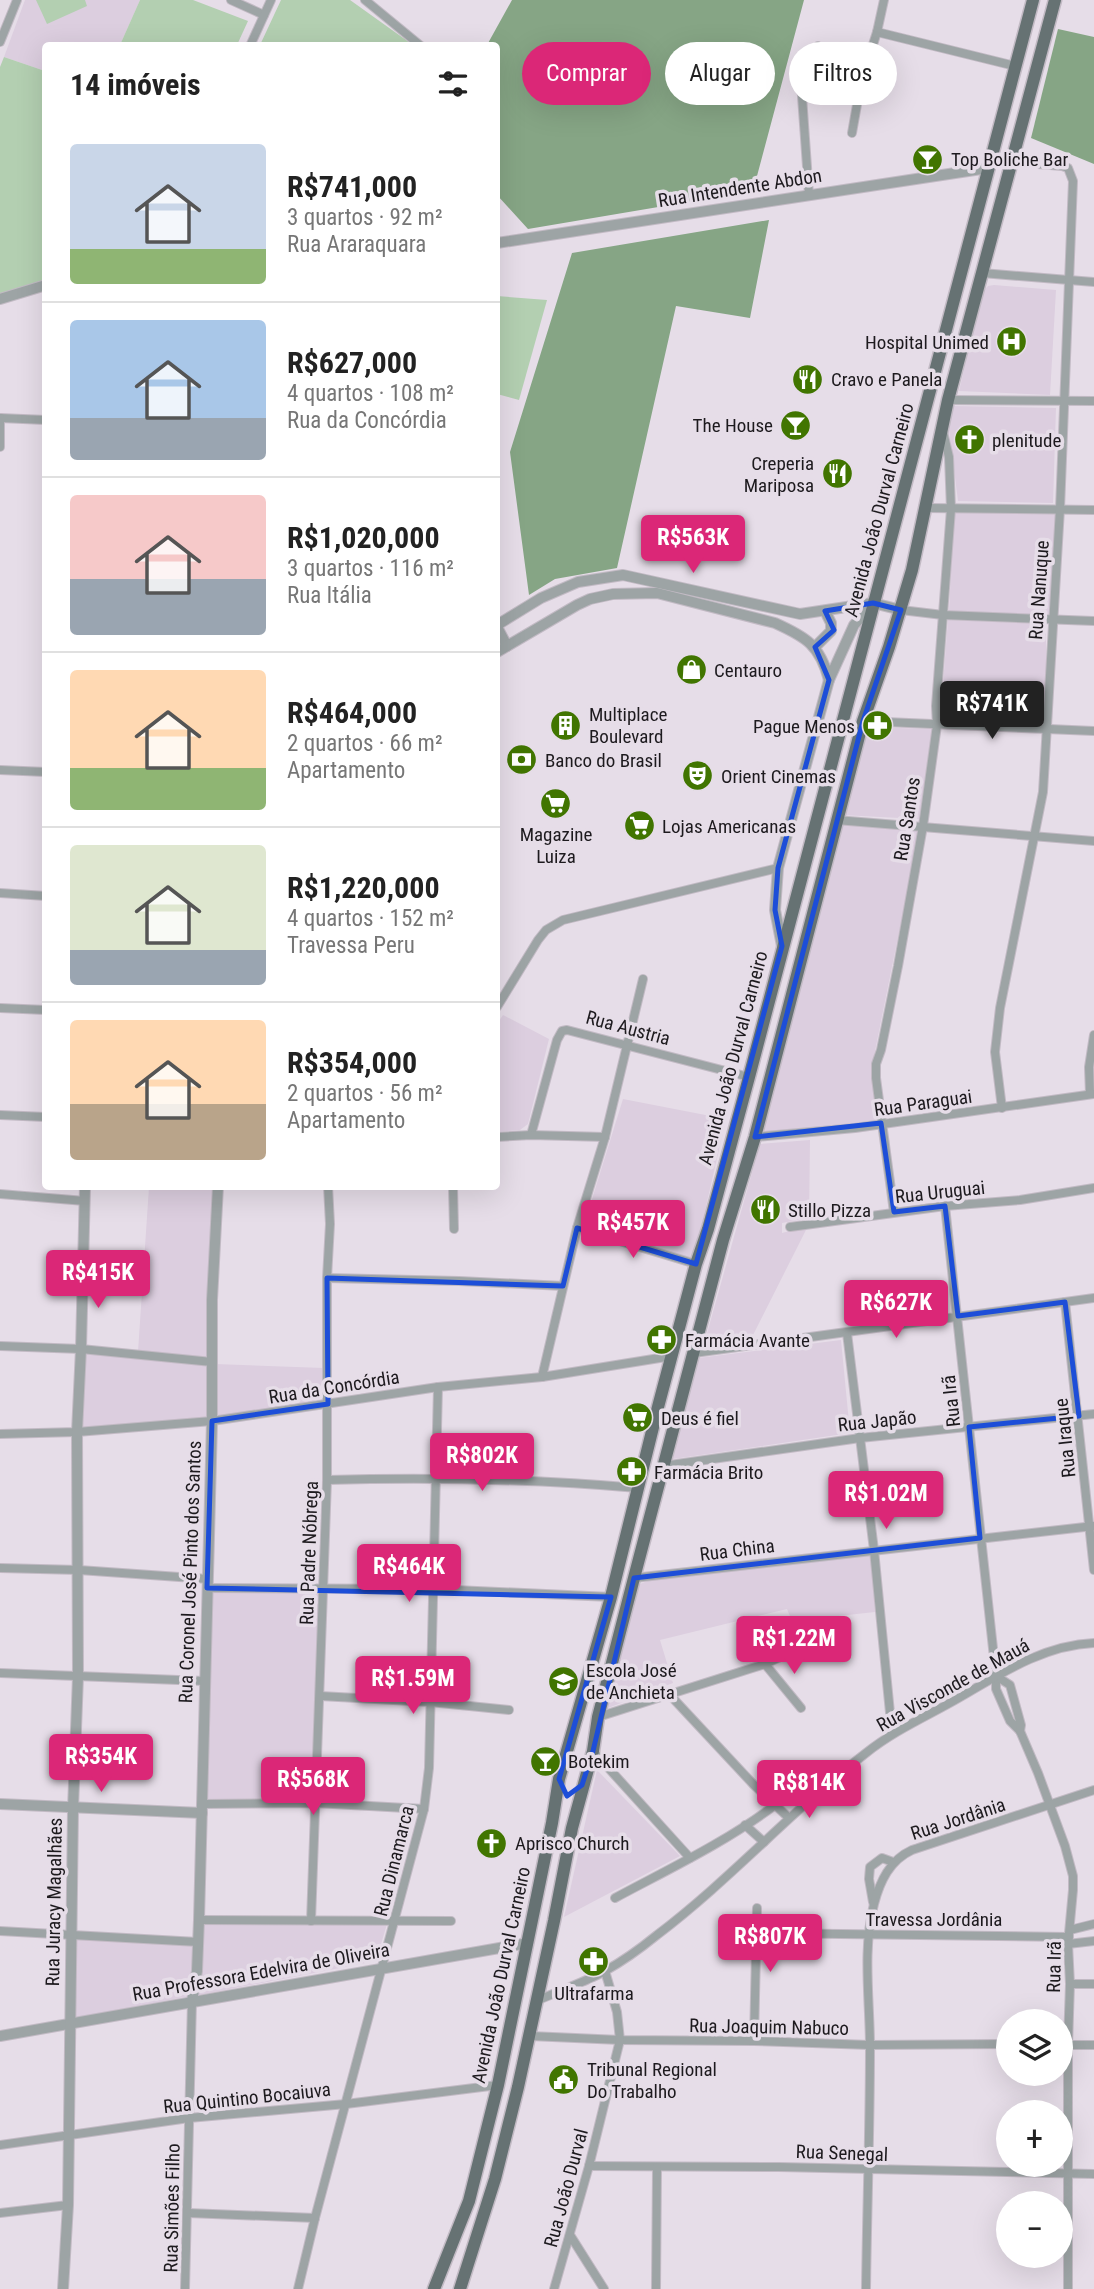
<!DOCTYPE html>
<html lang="pt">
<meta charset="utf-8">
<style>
body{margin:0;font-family:"Roboto Condensed",sans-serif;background:#f2f2f2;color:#222;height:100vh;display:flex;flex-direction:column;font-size:26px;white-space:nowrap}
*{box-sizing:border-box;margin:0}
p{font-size:23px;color:#767676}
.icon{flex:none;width:38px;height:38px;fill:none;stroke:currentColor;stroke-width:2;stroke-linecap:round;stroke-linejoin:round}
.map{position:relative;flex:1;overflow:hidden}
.panel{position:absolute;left:42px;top:42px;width:458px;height:1148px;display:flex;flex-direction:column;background:#fff;border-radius:7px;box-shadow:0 7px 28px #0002}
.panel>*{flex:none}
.banner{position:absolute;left:522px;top:42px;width:467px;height:63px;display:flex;gap:14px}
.fabs{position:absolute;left:996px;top:2009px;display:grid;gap:14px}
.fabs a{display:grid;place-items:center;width:77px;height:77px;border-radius:50%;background:#fff;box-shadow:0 7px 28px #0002;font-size:35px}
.price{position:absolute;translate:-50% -60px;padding:0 16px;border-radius:7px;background:#db2777;color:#fff;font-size:23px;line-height:46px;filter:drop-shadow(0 2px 4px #0008)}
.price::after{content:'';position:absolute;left:50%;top:42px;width:21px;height:16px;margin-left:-10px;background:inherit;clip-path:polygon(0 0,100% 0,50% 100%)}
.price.active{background:#222;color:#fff}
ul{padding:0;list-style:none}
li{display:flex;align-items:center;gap:21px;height:175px;padding:0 28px}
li+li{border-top:2px solid #e0e0e0}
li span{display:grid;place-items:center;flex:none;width:196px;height:140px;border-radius:7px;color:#555}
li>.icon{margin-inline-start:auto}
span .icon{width:84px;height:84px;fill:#fffc;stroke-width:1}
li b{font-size:30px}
h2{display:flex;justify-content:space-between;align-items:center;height:84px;padding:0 28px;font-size:30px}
.tag{padding:0 24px;border-radius:32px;background:#fff;box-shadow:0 7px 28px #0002;font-size:24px;line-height:63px}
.tag.active{background:#db2777;color:#fff}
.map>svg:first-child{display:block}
</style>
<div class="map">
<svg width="1094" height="2289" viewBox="0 0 1094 2289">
<rect width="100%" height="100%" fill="#e6dde8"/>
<g fill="#dccedf">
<path d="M25 0H140L120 45 46 46 45 71 4 57Z"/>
<path d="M994 285 1056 290 1050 395 959 391 982 292 988 286Z"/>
<path d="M953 406 1056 408 1053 503 958 501 949 431Z"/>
<path d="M954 511 1056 512 1049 616 949 612Z"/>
<path d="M948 620 1046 624V723L940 722Z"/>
<path d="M866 727 932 729 919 819 842 815Z"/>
<path d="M839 823 920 828 871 1071 879 1121 851 1127 757 1135Z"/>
<path d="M503 1015 549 1039 528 1124 520 1130 497 1132V1024Z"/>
<path d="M623 1099 726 1119 694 1259 584 1225Z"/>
<path d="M810 1140 809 1218 782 1223V1233L808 1226 749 1343 704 1344 760 1144Z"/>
<path d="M149 1187H216L208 1359 138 1352Z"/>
<path d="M841 1340 850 1433 673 1459 698 1358Z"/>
<path d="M84 1351 209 1364V1418L83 1428Z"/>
<path d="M215 1364 324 1368 325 1401 215 1417Z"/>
<path d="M871 1553 875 1612 792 1621 787 1609 660 1640 673 1683 608 1708 635 1586 650 1580Z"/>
<path d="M210 1591 321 1593 311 1799 205 1801Z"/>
<path d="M597 1770 680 1856 564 1917Z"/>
<path d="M202 1923 387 1924 376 1961 199 1995Z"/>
<path d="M76 1938 193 1946 190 1996 75 2018Z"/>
</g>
<g fill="#b3cfb1">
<path d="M36 0H85L87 6 47 24Z"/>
<path d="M140 0H193L248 21 237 45H120Z"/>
<path d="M281 0H350L413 45H260Z"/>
<path d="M4 57 45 71 46 280 0 294V67Z"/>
<path d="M497 296 547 300 519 400 497 394Z"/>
</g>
<g fill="#86a585">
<path d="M512 0H804L753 191 528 229 497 195V46L487 45Z"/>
<path d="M1058 29 1094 37V164L1031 138Z"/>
<path d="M769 220 750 318 676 306 617 568 555 579 529 595 510 452 572 253Z"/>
</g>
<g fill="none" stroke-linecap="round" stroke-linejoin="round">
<defs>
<g id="minor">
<path d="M231 0 264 15"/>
<path d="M365 0 421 46"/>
<path d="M877 32 1015 66"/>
<path d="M0 42 17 0"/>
<path d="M250 46 271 0"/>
<path d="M852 133 861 82 877 32 884 0"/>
<path d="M809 195 801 82 812 65 818 46"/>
<path d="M982 273 1094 282"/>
<path d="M948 400 1094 401"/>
<path d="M0 418 46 420"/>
<path d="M0 447V418"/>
<path d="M926 508 1094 510"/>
<path d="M901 610 943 615 1094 621"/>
<path d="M863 721 1094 731"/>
<path d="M0 770 46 772"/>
<path d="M836 820 1094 841"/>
<path d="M0 893 46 896"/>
<path d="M497 1007 538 940 546 930 563 920 778 868"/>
<path d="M0 1008 46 1010"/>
<path d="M1090 1094 1089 1067 1094 1035"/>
<path d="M1002 1108 995 1052 1000 1008 1043 792 1060 509 1073 181 1068 168 1062 166 1012 162"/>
<path d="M0 1115 46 1117"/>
<path d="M531 1135 557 1040 562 1031 567 1030 749 1077"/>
<path d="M497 1137 531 1135 605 1137"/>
<path d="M755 1137 855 1128 1094 1094"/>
<path d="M453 1186 454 1229"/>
<path d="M0 1194 85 1201"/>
<path d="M945 1206 996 1676V1689L1010 1721 1020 1731 1038 1773 1065 1846 1073 1876V1890L1068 1944 1070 1984 1068 2045V2289"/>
<path d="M894 1212 876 1078V1064L881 1050 898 966 923 826 937 725 936 706 951 509 949 457 943 432"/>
<path d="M790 1227 945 1206 1020 1200 1094 1188"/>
<path d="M577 1228 696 1264"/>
<path d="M327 1278 459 1281 563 1286"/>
<path d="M1065 1302 1094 1570"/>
<path d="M847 1333 874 1550 892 1733"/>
<path d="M0 1346 81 1349 212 1362"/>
<path d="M694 1353 1094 1298"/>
<path d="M542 1377 577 1228 605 1137 643 979"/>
<path d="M0 1434 77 1432 212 1421 438 1387 542 1377 672 1356"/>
<path d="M663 1466 860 1438 1094 1414"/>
<path d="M327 1480C433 1477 533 1479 638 1488"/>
<path d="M0 1568 79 1570 208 1579"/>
<path d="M634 1578 1094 1526"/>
<path d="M207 1588 433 1589 611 1597"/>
<path d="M765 1664 801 1708"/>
<path d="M0 1673 204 1681"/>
<path d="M996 1676 1010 1685 1021 1725 1020 1731"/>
<path d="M669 1694 753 1784 789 1818"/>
<path d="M320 1696 430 1702 509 1710"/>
<path d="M598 1717 765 1664 802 1647"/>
<path d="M593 1751 690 1858"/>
<path d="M202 1804 315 1803 424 1809"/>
<path d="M745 1825 764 1842"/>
<path d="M615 1898C669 1869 726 1842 775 1805"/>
<path d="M873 1902 869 1879 870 1867 882 1858 893 1862"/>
<path d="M199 1920 451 1921"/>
<path d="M311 1921 327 1480V1278L330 1224 328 1186"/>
<path d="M1070 1930 1094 1924"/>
<path d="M0 1931 198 1942"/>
<path d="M757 1933 1069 1937"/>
<path d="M1068 1944 1094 1941"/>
<path d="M1070 1984H1094"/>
<path d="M536 2001C559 1991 583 1983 605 1971 623 1961 641 1948 657 1935 731 1879 793 1809 866 1753 896 1729 930 1715 962 1696 1003 1672 1045 1645 1094 1643"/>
<path d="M530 2036 620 2040 754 2041 870 2045 1008 2044"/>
<path d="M754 2041 757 1908"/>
<path d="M1060 2045H1094"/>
<path d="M0 2145 189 2118 346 2104 498 2085"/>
<path d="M589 2166 779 2167 1094 2174"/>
<path d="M0 2213 68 2205"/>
<path d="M188 2213 315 2218"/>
<path d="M570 2235 604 2289"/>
<path d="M185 2289 192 2001"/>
<path d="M298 2289 315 2218 424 1809 429 1768 438 1387"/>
<path d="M554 2289 589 2166 620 2040 617 2012 605 1971"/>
<path d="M656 2289 657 2167"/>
<path d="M866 2289C867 2209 870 2128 870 2048 870 2000 862 1951 874 1904 880 1881 890 1860 912 1850L1094 1790"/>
</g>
<g id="tertiary">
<path d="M497 243 988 168"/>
<path d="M0 299 46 285"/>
<path d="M497 625 541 598 578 582 623 575 800 614 873 603 901 610"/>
<path d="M497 627 507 646"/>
<path d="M815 647 831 631V623L825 611"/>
<path d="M497 652 577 605 590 599 613 594 657 593 775 623C806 637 820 645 829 680"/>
<path d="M782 946 775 910 778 868 829 680 854 625 873 604"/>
<path d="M0 1804 202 1813"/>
<path d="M192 2001 197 1971 199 1920 212 1421V1300L218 1186"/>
<path d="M0 2036 528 1943"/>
<path d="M63 2289 68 2205 73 1809 78 1676 77 1432 81 1349 85 1186"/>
</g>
<g id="primary">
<path d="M434 2289 469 2201 498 2085 552 1823 559 1779 611 1597 658 1407 696 1264 708 1229 749 1077 1033 0"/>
<path d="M460 2289 495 2179 518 2087 554 1921 572 1828 593 1751 598 1717 634 1578 723 1240 755 1137 863 721 889 647 912 570 948 400 1055 0"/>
</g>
</defs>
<use href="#minor" stroke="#c2bac4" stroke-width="10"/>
<use href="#tertiary" stroke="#c2bac4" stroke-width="12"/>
<use href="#primary" stroke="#c2bac4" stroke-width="15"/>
<use href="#minor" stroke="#9da4a5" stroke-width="8"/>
<use href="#tertiary" stroke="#9da4a5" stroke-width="10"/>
<use href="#primary" stroke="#667273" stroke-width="12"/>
</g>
<path fill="none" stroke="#1d4ed8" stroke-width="5" stroke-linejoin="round" d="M873 603 901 610 863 721 755 1137 881 1123 894 1212 945 1206 958 1316 1065 1302 1079 1416 969 1427 980 1538 634 1578 593 1751 582 1785 567 1796 559 1779 611 1597 207 1588 212 1421 328 1404 327 1278 563 1286 577 1228 696 1264 782 946 775 910 778 868 829 680 815 647 834 630 825 611Z"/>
<defs>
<symbol id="bar-disc" viewBox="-11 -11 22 22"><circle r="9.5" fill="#417500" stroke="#e6dde8"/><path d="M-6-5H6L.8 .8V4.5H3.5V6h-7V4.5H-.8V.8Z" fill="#fff"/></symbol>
<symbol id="hospital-disc" viewBox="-11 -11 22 22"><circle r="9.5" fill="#417500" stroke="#e6dde8"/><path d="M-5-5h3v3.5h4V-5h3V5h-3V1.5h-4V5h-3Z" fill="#fff"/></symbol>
<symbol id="restaurant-disc" viewBox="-11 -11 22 22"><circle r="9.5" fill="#417500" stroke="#e6dde8"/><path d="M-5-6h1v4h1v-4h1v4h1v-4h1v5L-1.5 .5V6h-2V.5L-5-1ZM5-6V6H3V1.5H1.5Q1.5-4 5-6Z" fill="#fff"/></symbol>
<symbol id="church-disc" viewBox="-11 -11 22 22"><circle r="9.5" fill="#417500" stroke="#e6dde8"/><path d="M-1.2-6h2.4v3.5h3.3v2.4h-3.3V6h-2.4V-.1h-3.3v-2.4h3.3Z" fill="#fff"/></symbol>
<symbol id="shop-disc" viewBox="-11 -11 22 22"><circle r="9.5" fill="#417500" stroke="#e6dde8"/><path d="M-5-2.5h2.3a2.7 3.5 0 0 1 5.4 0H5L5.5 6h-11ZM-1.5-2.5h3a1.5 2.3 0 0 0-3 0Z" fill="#fff"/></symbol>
<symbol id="building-disc" viewBox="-11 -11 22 22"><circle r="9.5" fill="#417500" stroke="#e6dde8"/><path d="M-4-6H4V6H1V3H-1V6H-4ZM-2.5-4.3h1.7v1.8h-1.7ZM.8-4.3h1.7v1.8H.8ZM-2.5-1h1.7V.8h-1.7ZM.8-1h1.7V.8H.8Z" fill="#fff"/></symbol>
<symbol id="pharmacy-disc" viewBox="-11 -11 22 22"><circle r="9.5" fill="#417500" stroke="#e6dde8"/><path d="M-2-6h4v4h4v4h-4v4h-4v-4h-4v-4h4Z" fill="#fff"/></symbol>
<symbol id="bank-disc" viewBox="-11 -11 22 22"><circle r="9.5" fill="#417500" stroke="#e6dde8"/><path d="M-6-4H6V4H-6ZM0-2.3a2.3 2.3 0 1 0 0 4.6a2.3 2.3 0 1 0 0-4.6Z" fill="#fff"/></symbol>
<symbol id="theatre-disc" viewBox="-11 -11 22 22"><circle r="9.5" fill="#417500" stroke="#e6dde8"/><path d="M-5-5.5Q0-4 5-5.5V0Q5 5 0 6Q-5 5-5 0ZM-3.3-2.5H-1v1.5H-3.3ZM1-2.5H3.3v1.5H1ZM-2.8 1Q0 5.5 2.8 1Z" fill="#fff"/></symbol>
<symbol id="supermarket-disc" viewBox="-11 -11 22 22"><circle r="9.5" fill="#417500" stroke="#e6dde8"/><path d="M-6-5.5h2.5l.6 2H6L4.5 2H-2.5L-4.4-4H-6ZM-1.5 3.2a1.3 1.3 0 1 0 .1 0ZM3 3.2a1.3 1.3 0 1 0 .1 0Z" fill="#fff"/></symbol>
<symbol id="school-disc" viewBox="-11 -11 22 22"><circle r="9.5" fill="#417500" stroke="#e6dde8"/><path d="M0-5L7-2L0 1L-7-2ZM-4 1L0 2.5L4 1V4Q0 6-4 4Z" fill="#fff"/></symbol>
<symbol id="civic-disc" viewBox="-11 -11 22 22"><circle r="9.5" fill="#417500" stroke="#e6dde8"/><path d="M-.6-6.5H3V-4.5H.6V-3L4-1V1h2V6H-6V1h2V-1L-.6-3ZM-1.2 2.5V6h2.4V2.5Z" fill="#fff"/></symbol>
</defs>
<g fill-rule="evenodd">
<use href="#bar-disc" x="910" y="142" width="35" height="35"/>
<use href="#hospital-disc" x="994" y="324" width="35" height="35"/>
<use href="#restaurant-disc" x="790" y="362" width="35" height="35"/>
<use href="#bar-disc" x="778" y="408" width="35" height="35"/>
<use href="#church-disc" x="952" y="422" width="35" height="35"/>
<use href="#restaurant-disc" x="820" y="456" width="35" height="35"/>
<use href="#shop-disc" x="674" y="652" width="35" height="35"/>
<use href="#building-disc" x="548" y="708" width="35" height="35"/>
<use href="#pharmacy-disc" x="860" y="708" width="35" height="35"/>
<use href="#bank-disc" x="504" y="742" width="35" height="35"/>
<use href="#theatre-disc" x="680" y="758" width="35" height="35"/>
<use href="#supermarket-disc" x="538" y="786" width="35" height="35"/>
<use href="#supermarket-disc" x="622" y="808" width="35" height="35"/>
<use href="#restaurant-disc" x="748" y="1192" width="35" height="35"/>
<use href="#pharmacy-disc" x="644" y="1322" width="35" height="35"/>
<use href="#supermarket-disc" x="620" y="1400" width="35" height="35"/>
<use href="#pharmacy-disc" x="614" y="1454" width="35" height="35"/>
<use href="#school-disc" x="546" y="1664" width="35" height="35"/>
<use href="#bar-disc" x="528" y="1744" width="35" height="35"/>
<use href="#church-disc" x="474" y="1826" width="35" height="35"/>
<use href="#pharmacy-disc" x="576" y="1944" width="35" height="35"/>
<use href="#civic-disc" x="546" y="2062" width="35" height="35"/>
</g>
<g text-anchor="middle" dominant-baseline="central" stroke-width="7" stroke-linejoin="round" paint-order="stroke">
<g font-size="19" fill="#1d1a1e" stroke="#e6dde8" text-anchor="start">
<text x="951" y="159">Top Boliche Bar</text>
<text x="989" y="342" text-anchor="end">Hospital Unimed</text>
<text x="831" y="379">Cravo e Panela</text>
<text x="773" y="425" text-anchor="end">The House</text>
<text x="992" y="440">plenitude</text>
<text x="814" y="463" text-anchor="end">Creperia<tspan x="814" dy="22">Mariposa</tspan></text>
<text x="714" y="670">Centauro</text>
<text x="589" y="714">Multiplace<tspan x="589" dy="22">Boulevard</tspan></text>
<text x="855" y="726" text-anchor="end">Pague Menos</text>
<text x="545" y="760">Banco do Brasil</text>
<text x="721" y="776">Orient Cinemas</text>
<text x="662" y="826">Lojas Americanas</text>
<text x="556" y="834" text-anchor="middle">Magazine<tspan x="556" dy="22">Luiza</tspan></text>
<text x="788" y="1210">Stillo Pizza</text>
<text x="685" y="1340">Farmácia Avante</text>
<text x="661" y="1418">Deus é fiel</text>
<text x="654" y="1472">Farmácia Brito</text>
<text x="586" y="1670">Escola José<tspan x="586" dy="22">de Anchieta</tspan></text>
<text x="568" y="1761">Botekim</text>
<text x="515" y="1843">Aprisco Church</text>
<text x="594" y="1993" text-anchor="middle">Ultrafarma</text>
<text x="587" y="2069">Tribunal Regional<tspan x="587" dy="22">Do Trabalho</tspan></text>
</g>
<g font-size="19" fill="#1d1a1e" stroke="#e6dde8">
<text transform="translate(740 188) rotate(-9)">Rua Intendente Abdon</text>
<text transform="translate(879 510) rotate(-75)">Avenida João Durval Carneiro</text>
<text transform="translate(1039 590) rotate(-86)">Rua Nanuque</text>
<text transform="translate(907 819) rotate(-81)">Rua Santos</text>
<text transform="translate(628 1028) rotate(15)">Rua Austria</text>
<text transform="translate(733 1058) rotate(-75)">Avenida João Durval Carneiro</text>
<text transform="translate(923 1103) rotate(-8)">Rua Paraguai</text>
<text transform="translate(940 1192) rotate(-6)">Rua Uruguai</text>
<text transform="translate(334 1387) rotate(-9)">Rua da Concórdia</text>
<text transform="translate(951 1401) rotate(-96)">Rua Irã</text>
<text transform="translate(877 1421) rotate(-6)">Rua Japão</text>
<text transform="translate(1065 1438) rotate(-96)">Rua Iraque</text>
<text transform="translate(737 1550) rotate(-7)">Rua China</text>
<text transform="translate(309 1553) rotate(-88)">Rua Padre Nóbrega</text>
<text transform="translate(190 1572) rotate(-88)">Rua Coronel José Pinto dos Santos</text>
<text transform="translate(953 1685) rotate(-29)">Rua Visconde de Mauá</text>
<text transform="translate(958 1819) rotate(-18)">Rua Jordânia</text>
<text transform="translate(394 1861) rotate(-76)">Rua Dinamarca</text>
<text transform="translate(54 1902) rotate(-89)">Rua Juracy Magalhães</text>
<text x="934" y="1919">Travessa Jordânia</text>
<text transform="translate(1054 1967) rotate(-89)">Rua Irã</text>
<text transform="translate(261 1972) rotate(-10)">Rua Professora Edelvira de Oliveira</text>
<text transform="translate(501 1975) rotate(-78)">Avenida João Durval Carneiro</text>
<text transform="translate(769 2027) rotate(1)">Rua Joaquim Nabuco</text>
<text transform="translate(247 2098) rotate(-6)">Rua Quintino Bocaiuva</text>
<text transform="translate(842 2153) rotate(2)">Rua Senegal</text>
<text transform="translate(566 2188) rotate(-75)">Rua João Durval</text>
<text transform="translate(172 2208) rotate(-89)">Rua Simões Filho</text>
</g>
</g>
</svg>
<div class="fabs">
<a><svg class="icon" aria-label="layers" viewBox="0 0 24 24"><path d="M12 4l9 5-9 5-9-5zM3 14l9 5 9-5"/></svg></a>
<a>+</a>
<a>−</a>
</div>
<b class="price" style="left:693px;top:575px">R$563K</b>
<b class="price active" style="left:992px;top:741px">R$741K</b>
<b class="price" style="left:633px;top:1260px">R$457K</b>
<b class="price" style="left:98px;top:1310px">R$415K</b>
<b class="price" style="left:896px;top:1340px">R$627K</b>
<b class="price" style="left:482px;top:1493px">R$802K</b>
<b class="price" style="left:886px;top:1531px">R$1.02M</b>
<b class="price" style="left:409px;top:1604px">R$464K</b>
<b class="price" style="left:794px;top:1676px">R$1.22M</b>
<b class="price" style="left:413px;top:1716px">R$1.59M</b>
<b class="price" style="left:101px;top:1794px">R$354K</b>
<b class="price" style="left:313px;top:1817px">R$568K</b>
<b class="price" style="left:809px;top:1820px">R$814K</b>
<b class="price" style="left:770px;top:1974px">R$807K</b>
<div class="banner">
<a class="tag active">Comprar</a>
<a class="tag">Alugar</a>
<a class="tag">Filtros</a>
</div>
<section class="panel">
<h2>14 imóveis<svg class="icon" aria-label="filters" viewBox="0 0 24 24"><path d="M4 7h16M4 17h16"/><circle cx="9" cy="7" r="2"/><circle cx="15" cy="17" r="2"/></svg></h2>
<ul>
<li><span style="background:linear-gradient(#c9d6e8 75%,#8fb573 0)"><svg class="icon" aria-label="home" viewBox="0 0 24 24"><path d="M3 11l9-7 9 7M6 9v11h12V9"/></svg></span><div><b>R$741,000</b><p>3 quartos · 92 m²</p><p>Rua Araraquara</p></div></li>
<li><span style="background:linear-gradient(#a9c7e8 70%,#9aa5b1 0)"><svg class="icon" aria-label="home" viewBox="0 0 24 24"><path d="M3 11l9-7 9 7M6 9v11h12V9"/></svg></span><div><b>R$627,000</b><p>4 quartos · 108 m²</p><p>Rua da Concórdia</p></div></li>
<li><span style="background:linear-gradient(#f6c9c9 60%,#9aa5b1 0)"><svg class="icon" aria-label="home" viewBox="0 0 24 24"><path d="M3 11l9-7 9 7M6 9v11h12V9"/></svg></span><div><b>R$1,020,000</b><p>3 quartos · 116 m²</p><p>Rua Itália</p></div></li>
<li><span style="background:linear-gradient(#ffd9b3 70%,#8fb573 0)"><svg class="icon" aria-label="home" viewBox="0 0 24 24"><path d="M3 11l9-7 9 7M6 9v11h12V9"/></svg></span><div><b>R$464,000</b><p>2 quartos · 66 m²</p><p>Apartamento</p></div></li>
<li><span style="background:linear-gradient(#dfe7d0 75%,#9aa5b1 0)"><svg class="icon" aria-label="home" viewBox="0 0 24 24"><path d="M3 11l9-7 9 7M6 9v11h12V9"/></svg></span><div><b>R$1,220,000</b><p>4 quartos · 152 m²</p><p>Travessa Peru</p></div></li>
<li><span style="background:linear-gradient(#ffd9b3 60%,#b9a48a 0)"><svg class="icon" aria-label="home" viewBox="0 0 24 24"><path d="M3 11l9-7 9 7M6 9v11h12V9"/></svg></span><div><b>R$354,000</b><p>2 quartos · 56 m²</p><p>Apartamento</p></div></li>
</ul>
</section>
</div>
